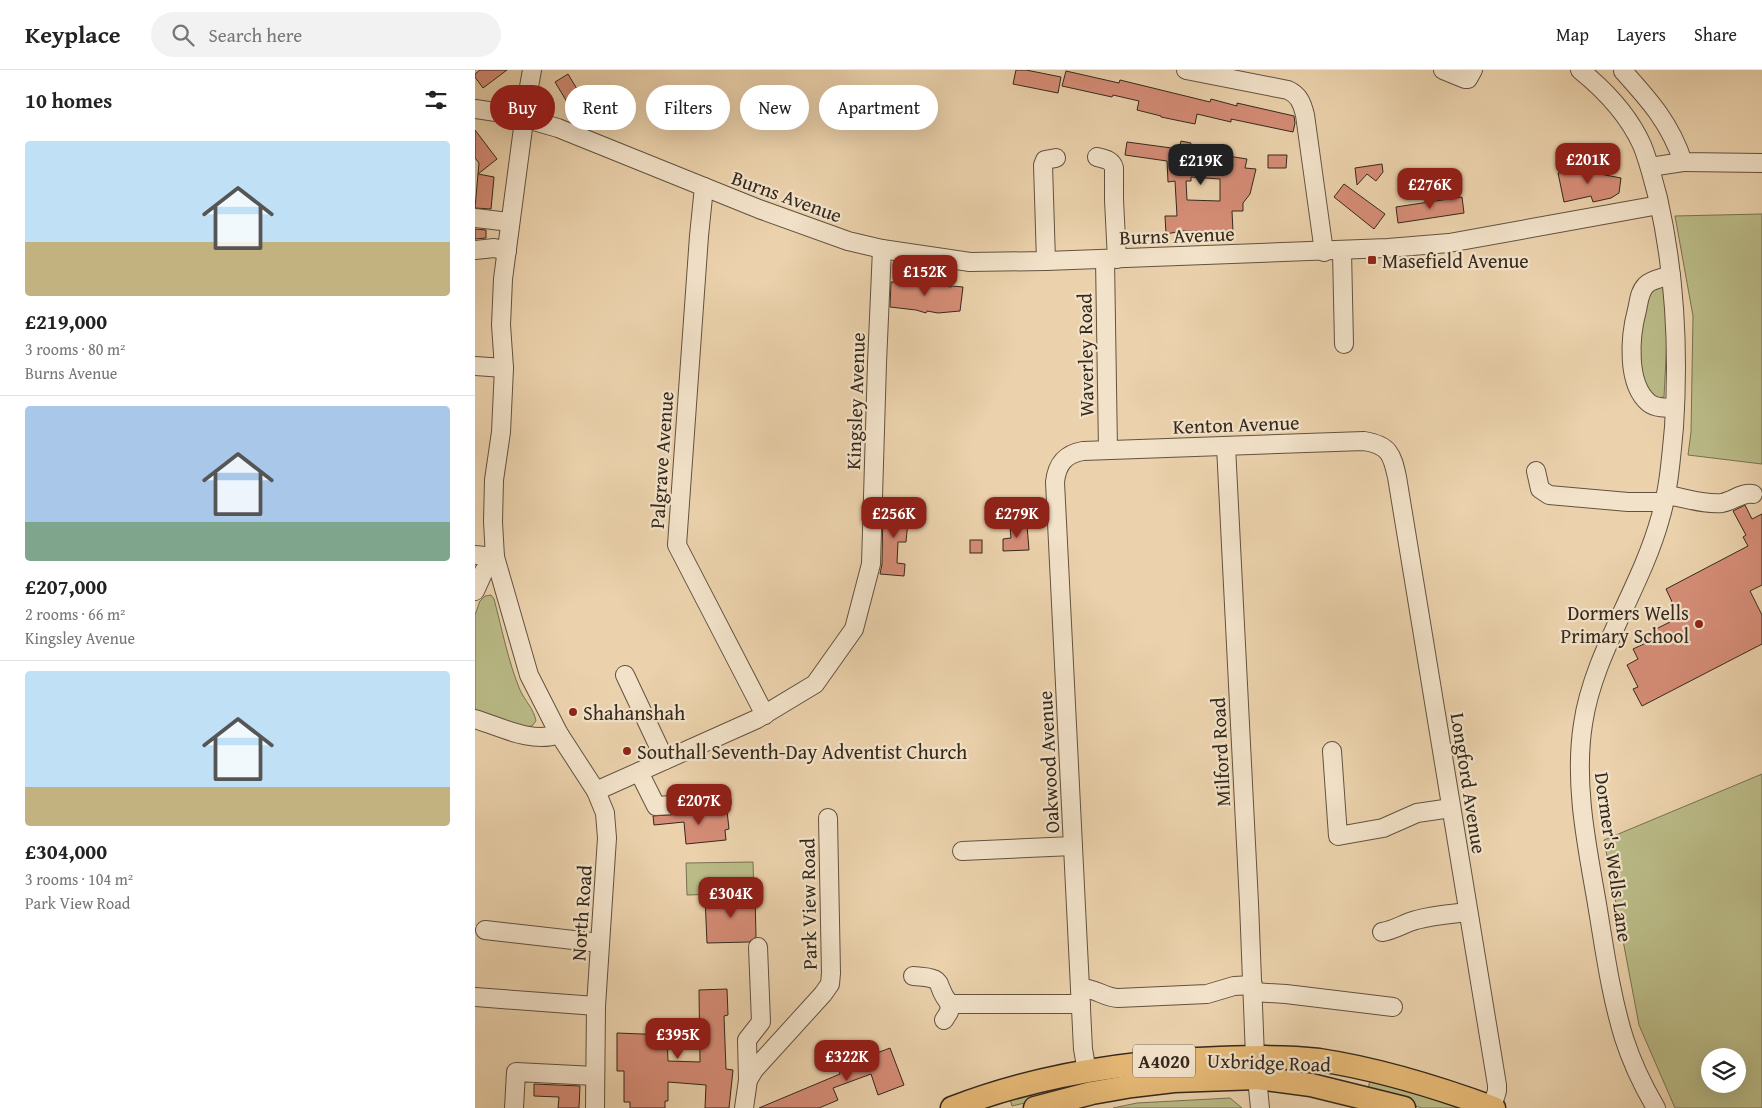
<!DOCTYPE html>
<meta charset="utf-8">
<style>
body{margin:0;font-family:"Gentium Book Plus",serif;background:#f2f2f2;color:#222;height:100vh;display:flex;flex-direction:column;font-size:19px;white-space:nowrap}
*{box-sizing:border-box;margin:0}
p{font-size:16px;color:#767676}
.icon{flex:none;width:28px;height:28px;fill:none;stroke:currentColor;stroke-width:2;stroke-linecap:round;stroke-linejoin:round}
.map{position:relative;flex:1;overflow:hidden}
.drawer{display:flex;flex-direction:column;background:#fff;width:475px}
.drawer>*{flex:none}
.banner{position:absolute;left:15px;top:15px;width:475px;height:45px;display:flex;gap:10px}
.tools{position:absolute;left:1226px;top:978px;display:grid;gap:10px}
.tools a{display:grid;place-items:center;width:45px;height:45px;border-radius:50%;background:#fff;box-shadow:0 5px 20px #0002;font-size:25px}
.price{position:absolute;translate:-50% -42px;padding:0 11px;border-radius:10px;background:#8f2418;color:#fff;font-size:16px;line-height:32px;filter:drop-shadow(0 1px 2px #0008)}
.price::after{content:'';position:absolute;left:50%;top:30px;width:15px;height:11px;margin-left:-8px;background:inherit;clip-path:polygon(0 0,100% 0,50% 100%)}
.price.selected{background:#222;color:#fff}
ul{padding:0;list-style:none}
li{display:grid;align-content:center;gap:10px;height:265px;padding:0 25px}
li+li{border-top:1px solid #e0e0e0}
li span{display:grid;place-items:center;height:155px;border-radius:5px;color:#555}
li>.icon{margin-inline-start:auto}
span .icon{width:90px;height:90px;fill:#fffc;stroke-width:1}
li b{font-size:21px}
h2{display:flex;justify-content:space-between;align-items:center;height:60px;padding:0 25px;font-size:21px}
.pill{padding:0 18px;border-radius:22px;background:#fff;box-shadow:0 5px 20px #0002;font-size:18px;line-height:45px}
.pill.selected{background:#8f2418;color:#fff}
header{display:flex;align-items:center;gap:30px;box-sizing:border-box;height:70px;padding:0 25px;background:#fff;border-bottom:1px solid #e0e0e0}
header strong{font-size:24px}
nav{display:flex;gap:28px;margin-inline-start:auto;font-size:18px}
.search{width:350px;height:45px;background:#f2f2f2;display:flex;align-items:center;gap:12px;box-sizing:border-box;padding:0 18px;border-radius:28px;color:#767676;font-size:19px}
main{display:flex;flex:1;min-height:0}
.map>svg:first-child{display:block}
</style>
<header>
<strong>Keyplace</strong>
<div class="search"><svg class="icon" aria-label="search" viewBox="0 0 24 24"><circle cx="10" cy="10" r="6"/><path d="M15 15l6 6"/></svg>Search here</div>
<nav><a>Map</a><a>Layers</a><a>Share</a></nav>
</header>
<main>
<section class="drawer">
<h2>10 homes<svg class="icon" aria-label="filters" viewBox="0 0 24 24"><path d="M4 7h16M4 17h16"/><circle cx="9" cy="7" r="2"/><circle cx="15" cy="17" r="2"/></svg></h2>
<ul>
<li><span style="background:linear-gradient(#bfe0f5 65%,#c2b280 0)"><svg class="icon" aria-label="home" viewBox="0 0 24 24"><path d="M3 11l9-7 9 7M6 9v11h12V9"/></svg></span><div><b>£219,000</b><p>3 rooms · 80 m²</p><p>Burns Avenue</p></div></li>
<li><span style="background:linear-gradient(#a9c7e8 75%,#7fa58c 0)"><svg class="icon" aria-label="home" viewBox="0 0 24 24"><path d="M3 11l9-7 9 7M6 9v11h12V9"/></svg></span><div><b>£207,000</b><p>2 rooms · 66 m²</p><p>Kingsley Avenue</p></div></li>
<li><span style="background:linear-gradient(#bfe0f5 75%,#c2b280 0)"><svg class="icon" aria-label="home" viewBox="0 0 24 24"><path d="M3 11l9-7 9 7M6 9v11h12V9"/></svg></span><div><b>£304,000</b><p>3 rooms · 104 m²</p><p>Park View Road</p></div></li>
</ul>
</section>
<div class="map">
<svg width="1287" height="1038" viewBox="0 0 1287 1038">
<rect width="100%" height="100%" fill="#ebd2ac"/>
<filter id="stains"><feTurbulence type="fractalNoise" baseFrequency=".004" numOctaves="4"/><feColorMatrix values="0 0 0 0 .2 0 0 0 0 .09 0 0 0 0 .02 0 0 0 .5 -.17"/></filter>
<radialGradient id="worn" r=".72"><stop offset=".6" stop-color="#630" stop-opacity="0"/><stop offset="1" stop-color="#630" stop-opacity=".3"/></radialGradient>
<g fill="#babb87" stroke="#777252" fill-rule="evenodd">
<path d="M1287 144V394L1213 385 1216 362 1218 246 1200 146Z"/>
<path d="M1190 217 1192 268 1189 327 1180 329 1173 323 1162 284 1170 226 1179 219Z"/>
<path d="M16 525 19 529C27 559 33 591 45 620 50 631 59 639 61 651L57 656 50 657 0 640V545L5 531 10 526Z"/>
<path d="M1287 704V1038H1200L1164 955 1129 770ZM1235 986H1262V1014H1235Z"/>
<path d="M278 792 279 823 212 825 211 793Z"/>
<path d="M821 998 820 1005 614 1018 537 1036 535 1029 613 1012 673 1002Z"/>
<path d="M900 1009 991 1038H947L897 1023 893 1018 895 1011Z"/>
<path d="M755 1028 767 1038H638L662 1033Z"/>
</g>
<g fill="#d68d77" stroke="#34281c" fill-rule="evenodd">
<path d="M5 0H32L8 18 0 7V4Z"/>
<path d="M541 0H551L586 7 583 23 538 14Z"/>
<path d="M591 1 644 13 645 10 735 32 736 29 762 36V33L819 46 820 53 818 62 756 49V52L722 44 720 54 686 47V46L662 40 664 31 638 25 637 27 587 16Z"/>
<path d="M93 4 105 24 92 32 80 12Z"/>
<path d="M0 60 22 89 3 104 4 93 0 88Z"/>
<path d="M706 71 716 73 715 80 772 89 770 98 781 99 775 124 768 133V141H757L758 162 707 161 691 164 690 146H702L700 111 693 112 692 91 650 85 652 72 704 79ZM716 107 745 109V131L712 130 711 111H716Z"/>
<path d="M793 85H812L811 98H793Z"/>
<path d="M907 94 908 102 901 111 892 104 882 115 880 98Z"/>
<path d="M1122 95 1125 104 1146 108 1144 123 1136 128 1118 132 1116 126 1089 132 1083 103Z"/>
<path d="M3 104 19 107 16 139 0 138Z"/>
<path d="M869 114 910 144 899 159 859 127Z"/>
<path d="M987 127 989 143 923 153 921 137Z"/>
<path d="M0 159 11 160V168L0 169Z"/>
<path d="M422 209 476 217 477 216 488 217 485 241 463 243 452 241 451 243 441 240 415 237 416 212H422Z"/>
<path d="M1270 435 1277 449 1287 444V515L1275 521 1287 545V574L1167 636 1158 619 1163 617 1152 595 1163 589 1158 579 1173 572 1169 565 1195 552 1190 543 1200 538 1191 519 1273 476 1268 467 1271 465 1258 441Z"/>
<path d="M408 438 441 440 440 451H433L431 472H423L422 493 430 494 429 506 405 504 407 494Z"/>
<path d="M552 455 554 480 528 481V469L536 468 535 456Z"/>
<rect x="495" y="470" width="12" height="13"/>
<path d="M252 741 254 759 250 760 251 770 211 774 209 752 179 755 178 746Z"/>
<path d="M280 825 281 867 274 872 232 873 230 827Z"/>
<path d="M252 919 253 945 249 946 251 999 258 1000 254 1038H230L231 1015 193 1012V1031H190V1038H155V1032H149V1001H142V963L192 965 193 991 225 992 224 920Z"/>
<path d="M415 978 429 1015 403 1025 396 1004 358 1018 363 1030 344 1038H284L365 1004 364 999 374 996 371 989 384 984 386 989Z"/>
<path d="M59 1014 105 1016 104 1038H83L84 1027 59 1026Z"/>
</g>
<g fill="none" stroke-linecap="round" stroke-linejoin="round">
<defs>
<g id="minor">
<path d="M57 0 52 28 28 209 26 255 29 298 26 362 19 410 18 452 20 487 54 605 84 664 121 721 130 743 132 768 121 936 120 1038"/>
<path d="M711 0 813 20C824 25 827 33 830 45L849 182"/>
<path d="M968 0 990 9H993L998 0"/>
<path d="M1105 0C1131 21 1153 44 1167 75 1174 92 1178 110 1183 128 1200 203 1204 280 1199 357 1196 388 1194 419 1185 449 1166 518 1118 584 1108 654 1099 712 1111 771 1121 828 1129 875 1135 923 1149 968 1157 993 1168 1016 1181 1038"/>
<path d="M1148 1C1175 31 1195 53 1208 92L1287 93"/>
<path d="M0 39 34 44 83 58 284 139 373 171 407 179 495 192 571 191 913 178 974 173 1184 135"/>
<path d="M622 87C630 89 637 90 639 98V130L642 189"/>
<path d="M1175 97 1208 92"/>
<path d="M229 117 224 166 202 475 290 645"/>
<path d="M0 148 35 152"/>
<path d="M0 180 19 178 32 181"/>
<path d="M867 181 869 274"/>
<path d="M630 189 633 380"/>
<path d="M571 191 568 95 570 90 581 88"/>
<path d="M1196 205C1188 208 1177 209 1171 215 1164 222 1164 232 1162 240 1155 266 1151 314 1174 333 1180 338 1192 338 1200 338"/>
<path d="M0 296 29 298"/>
<path d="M751 376 774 833 780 987"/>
<path d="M1061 401 1065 419 1074 425 1153 432H1189"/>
<path d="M1191 425C1208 427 1229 435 1247 433 1258 431 1267 422 1278 424"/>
<path d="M0 485 20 487"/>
<path d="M0 521 9 501 20 487"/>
<path d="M150 605 190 690"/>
<path d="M0 649C26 657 57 674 84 664"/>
<path d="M857 681 863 766 908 758 942 743 976 738"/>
<path d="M164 702 181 736 247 732"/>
<path d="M121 721 282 649 340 614 379 559 396 494 402 293 407 179"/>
<path d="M487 781 598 776"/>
<path d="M10 860 125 873"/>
<path d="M907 862C920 860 929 853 941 850 958 845 976 844 993 842"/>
<path d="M438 906C475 908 457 914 475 934"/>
<path d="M605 918C621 918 630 928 643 928L732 924 759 916 778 915"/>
<path d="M778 922 811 924 918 937"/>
<path d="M0 927 121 936"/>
<path d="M475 934H606"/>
<path d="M469 950 474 942 475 934"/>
<path d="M612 1002 608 979 580 412C582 394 590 384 608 381L889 371C914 375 917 384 922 407L1022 1015V1021L1017 1037"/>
<path d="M782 1008 785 1038"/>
<path d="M273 1010 272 970 286 952 283 877"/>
<path d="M39 1038 41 1002 120 1006"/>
<path d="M269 1038 273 1010 279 1000 348 924 355 914 356 903 353 748"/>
</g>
<g id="major">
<path d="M477 1038C562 1005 655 991 745 988 778 987 811 986 844 990 904 999 962 1017 1019 1038"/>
<path d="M560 1038 617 1023 657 1016 699 1011 782 1008 836 1015 929 1038"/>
</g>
</defs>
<use href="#minor" stroke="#625240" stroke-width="20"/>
<use href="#major" stroke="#34281c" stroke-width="25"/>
<use href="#minor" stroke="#f2e2c9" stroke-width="18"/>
<use href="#major" stroke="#e6b976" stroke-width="22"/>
</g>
<g fill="#8f2418" stroke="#f2e2c9" stroke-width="2">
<rect x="892" y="185" width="10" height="10" rx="2.5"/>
<circle cx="1224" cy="554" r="5"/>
<circle cx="98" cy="642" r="5"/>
<circle cx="152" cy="681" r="5"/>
</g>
<g text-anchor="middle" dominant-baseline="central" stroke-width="4.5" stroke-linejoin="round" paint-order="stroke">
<rect fill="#f2e2c9" stroke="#6d6050" stroke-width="1" x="658" y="974.5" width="62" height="33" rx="4"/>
<g font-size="19" font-weight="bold" fill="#34281c">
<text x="689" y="991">A4020</text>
</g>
<g font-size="20" fill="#34281c" stroke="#f2e2c9">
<text transform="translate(312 126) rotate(20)">Burns Avenue</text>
<text transform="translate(702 165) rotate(-2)">Burns Avenue</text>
<text transform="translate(610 285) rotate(-91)">Waverley Road</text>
<text transform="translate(380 331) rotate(-88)">Kingsley Avenue</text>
<text transform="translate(761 354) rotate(-2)">Kenton Avenue</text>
<text transform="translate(186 390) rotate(-86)">Palgrave Avenue</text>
<text transform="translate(745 682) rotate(-93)">Milford Road</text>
<text transform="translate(573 692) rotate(-93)">Oakwood Avenue</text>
<text transform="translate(994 713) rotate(81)">Longford Avenue</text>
<text transform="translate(1139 787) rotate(82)">Dormer's Wells Lane</text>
<text transform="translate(333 834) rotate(-91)">Park View Road</text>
<text transform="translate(106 843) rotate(-86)">North Road</text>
<text transform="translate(794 992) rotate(2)">Uxbridge Road</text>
</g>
<g font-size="20" fill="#34281c" stroke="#f2e2c9" text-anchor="start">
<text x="907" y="190">Masefield Avenue</text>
<text x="1214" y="542" text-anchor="end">Dormers Wells<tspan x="1214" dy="23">Primary School</tspan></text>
<text x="108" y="642">Shahanshah</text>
<text x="162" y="681">Southall Seventh-Day Adventist Church</text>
</g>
</g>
<rect width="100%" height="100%" filter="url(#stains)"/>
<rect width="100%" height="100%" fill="url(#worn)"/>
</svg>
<div class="tools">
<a><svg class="icon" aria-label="layers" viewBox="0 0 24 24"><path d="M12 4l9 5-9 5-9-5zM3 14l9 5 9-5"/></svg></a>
</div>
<b class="price" style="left:1113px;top:115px">£201K</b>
<b class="price selected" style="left:726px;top:116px">£219K</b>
<b class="price" style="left:955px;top:140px">£276K</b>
<b class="price" style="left:450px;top:227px">£152K</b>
<b class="price" style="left:419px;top:469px">£256K</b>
<b class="price" style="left:542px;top:469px">£279K</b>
<b class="price" style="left:224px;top:756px">£207K</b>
<b class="price" style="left:256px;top:849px">£304K</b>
<b class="price" style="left:203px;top:990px">£395K</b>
<b class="price" style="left:372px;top:1012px">£322K</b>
<div class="banner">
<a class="pill selected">Buy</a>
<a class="pill">Rent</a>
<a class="pill">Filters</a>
<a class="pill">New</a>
<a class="pill">Apartment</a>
</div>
</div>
</main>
